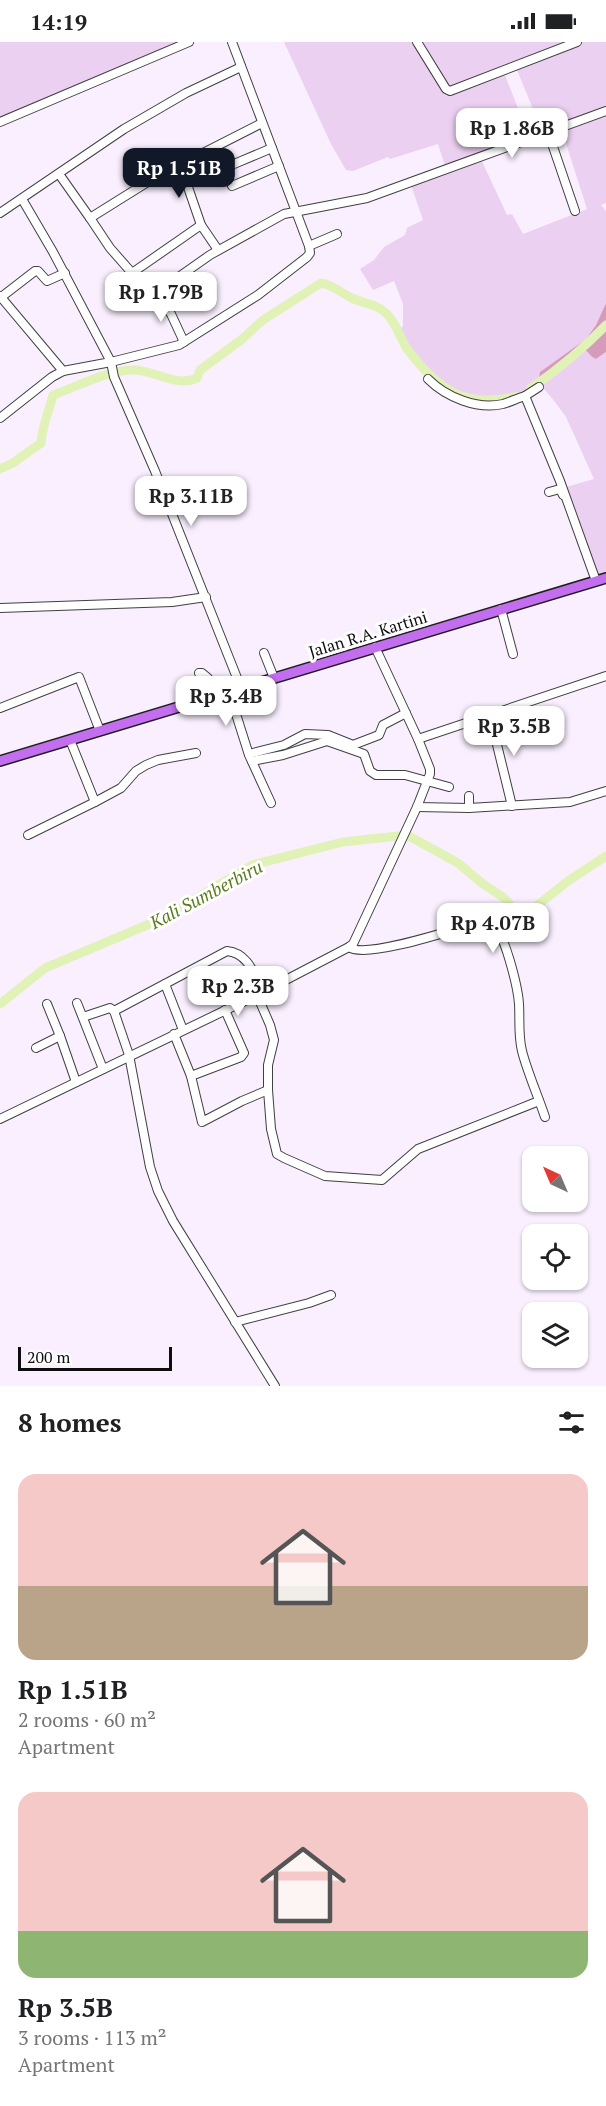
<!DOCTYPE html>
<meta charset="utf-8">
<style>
body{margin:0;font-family:"PT Serif",serif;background:#f2f2f2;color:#202124;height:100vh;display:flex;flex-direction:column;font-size:22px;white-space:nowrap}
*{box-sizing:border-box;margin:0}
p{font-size:20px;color:#757577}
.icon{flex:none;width:33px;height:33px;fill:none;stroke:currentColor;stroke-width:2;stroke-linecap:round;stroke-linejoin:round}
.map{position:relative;height:1344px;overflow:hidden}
.sheet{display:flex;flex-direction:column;background:#fff;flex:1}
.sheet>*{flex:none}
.needle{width:39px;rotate:316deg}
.buttons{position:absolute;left:522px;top:1104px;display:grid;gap:12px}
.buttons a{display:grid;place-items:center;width:66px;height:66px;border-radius:12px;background:#fff;box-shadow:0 2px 4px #0004;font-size:30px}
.scale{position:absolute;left:18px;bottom:15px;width:154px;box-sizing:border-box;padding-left:6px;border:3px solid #0d0d0d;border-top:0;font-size:16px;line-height:21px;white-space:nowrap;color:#0d0d0d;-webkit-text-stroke:4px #fff;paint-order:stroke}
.price{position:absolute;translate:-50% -51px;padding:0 14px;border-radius:12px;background:#fff;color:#222;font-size:20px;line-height:39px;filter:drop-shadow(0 2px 3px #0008)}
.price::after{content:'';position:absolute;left:50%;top:36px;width:18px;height:14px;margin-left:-9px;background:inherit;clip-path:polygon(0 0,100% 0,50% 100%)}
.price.active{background:#111827;color:#fff}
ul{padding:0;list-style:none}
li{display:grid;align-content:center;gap:12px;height:318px;padding:0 18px}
li span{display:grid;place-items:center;height:186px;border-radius:18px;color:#555}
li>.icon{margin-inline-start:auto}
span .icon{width:108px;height:108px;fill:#fffc;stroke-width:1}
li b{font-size:26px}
h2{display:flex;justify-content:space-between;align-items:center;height:72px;padding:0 18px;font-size:26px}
.status{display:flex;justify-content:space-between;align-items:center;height:42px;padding:0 30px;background:#fff;direction:ltr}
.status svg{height:16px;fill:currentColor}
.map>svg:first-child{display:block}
</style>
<div class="status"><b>14:19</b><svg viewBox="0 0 49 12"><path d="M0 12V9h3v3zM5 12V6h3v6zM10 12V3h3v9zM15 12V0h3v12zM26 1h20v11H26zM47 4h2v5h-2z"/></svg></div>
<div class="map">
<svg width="606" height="1344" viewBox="0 0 606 1344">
<rect width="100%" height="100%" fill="#f9effe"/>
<g fill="#ecd0f2" fill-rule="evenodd">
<path d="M0 0H189L0 80Z"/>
<path d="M284 0H606V161L601 163 606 169V261L596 283 586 297 540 330 543 338 582 306 588 309 596 317 606 310V536L593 539 559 447 594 437 566 375 555 360 539 341 522 353 496 359 473 357 449 349 432 334 408 307 398 289 403 284V262L394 239 373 248 360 227 374 218 384 205 405 193 407 186 423 178 410 140 446 127 438 102 390 117 388 115 353 129 346 128 331 102ZM515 23 535 72 541 71 548 90 561 86 587 167 523 192 512 172 507 173 480 115 530 97 503 28Z"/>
</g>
<path fill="#d59bbb" d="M606 261V310L596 317C590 315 589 309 582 306L542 339 539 337 540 330 586 297 596 283Z"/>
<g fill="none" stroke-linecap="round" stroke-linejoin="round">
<g stroke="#e1f2b7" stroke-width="9">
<path d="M530 347C557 328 583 307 606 283"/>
<path d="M0 427 13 421 41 401C42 384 49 369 53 353 79 344 107 328 134 328 154 328 178 346 197 336L200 328 241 298 263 278 321 241C334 243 342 252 354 257 366 262 377 262 387 272 397 282 400 297 408 308 439 349 466 367 518 354"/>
<path d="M0 962 45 926 159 878 252 823 343 800 407 793 458 821 483 842 503 855 513 866H534L568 839 606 814"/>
</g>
<defs>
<g id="minor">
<path d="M232 0 309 204 310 211 307 215 258 253 179 303 111 320 114 335 155 429 241 646"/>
<path d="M417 0 446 47 450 49 577 0"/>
<path d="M0 80 189 0"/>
<path d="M548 90 575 169"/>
<path d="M180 122 201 183 218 208"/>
<path d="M234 122 272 106"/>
<path d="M59 132 90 176 154 136 262 81"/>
<path d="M232 144 279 124"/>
<path d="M0 171 124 87 186 51 241 25"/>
<path d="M90 176 110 206 132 231 201 183"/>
<path d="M309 204 337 192"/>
<path d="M132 231 156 251 210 213 284 172 367 156 606 69"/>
<path d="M156 251 171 272 184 300"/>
<path d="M0 254 63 329"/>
<path d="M0 256 35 229H38L47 239 65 231"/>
<path d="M428 337C446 355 477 368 503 362 510 360 518 356 525 354L560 439 596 539"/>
<path d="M525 354 539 345"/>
<path d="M0 376 52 335 63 329 111 320 53 210 22 157"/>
<path d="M549 450 560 447 563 453"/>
<path d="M0 566 172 560 206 555"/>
<path d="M501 567 513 612"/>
<path d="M264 611 274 636"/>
<path d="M199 631H202L208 636 215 654"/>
<path d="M229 650 249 713 271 761"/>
<path d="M0 666 79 635 100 689"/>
<path d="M490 674 512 764"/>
<path d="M418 697 606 634"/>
<path d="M70 698 95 760 121 746 136 729 146 723 158 718 196 711"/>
<path d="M249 712 284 703 305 692 328 693 353 703 379 693 383 683 406 671"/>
<path d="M252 719 283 713 327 699 364 712 370 729 376 733H405L449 745"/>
<path d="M417 765 469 766 570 760 606 749"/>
<path d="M469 766V754"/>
<path d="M28 793 95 760"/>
<path d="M349 905C365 918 458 886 480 880 482 880 488 879 490 880 504 885 518 947 519 962 520 978 518 993 522 1009 527 1029 538 1054 545 1075"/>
<path d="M165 942 183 988"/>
<path d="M263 949C254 932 248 911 227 909L114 969 129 1013 150 1125 158 1149 173 1179 275 1344"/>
<path d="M257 953 270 983 274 998 268 1023V1048L271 1087 277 1112 284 1116 325 1134 382 1138 418 1107 539 1059"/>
<path d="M77 961 103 1027"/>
<path d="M47 962 60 994"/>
<path d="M83 975 110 966 114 969"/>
<path d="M174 992 191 1034 202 1080 242 1059 268 1048"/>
<path d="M36 1006 60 994 76 1040"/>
<path d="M191 1034 241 1015 244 1011 225 968"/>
<path d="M0 1077 257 953 349 905 353 902 417 765 430 732V727L418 697 375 605"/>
<path d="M235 1280 309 1261 331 1253"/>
</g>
<path id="major" d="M0 719 606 536"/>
</defs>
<use href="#minor" stroke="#404040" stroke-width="10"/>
<use href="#major" stroke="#1e1e1e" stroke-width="12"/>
<use href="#minor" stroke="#fff" stroke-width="8"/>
<use href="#major" stroke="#c36eef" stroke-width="9"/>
</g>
<g text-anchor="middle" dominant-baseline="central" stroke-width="6" stroke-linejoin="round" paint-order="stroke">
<g font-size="16" fill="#0d0d0d" stroke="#fff">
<text transform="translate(368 592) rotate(-17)">Jalan R.A. Kartini</text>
</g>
<g font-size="18" font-style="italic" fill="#5b7b1c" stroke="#fff">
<text transform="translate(206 852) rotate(-28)">Kali Sumberbiru</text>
</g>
</g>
</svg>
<div class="buttons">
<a><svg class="needle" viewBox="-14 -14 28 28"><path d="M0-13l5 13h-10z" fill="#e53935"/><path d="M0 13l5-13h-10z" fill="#757577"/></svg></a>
<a><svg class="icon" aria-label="locate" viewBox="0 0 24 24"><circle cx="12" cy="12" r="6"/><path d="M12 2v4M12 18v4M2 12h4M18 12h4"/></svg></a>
<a><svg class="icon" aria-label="layers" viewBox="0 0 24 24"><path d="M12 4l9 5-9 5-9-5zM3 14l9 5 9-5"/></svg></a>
</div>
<div class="scale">200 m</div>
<b class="price" style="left:512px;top:117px">Rp 1.86B</b>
<b class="price active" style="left:179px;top:157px">Rp 1.51B</b>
<b class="price" style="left:161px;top:281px">Rp 1.79B</b>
<b class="price" style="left:191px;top:485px">Rp 3.11B</b>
<b class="price" style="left:226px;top:685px">Rp 3.4B</b>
<b class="price" style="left:514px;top:715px">Rp 3.5B</b>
<b class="price" style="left:493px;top:912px">Rp 4.07B</b>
<b class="price" style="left:238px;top:975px">Rp 2.3B</b>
</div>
<section class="sheet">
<h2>8 homes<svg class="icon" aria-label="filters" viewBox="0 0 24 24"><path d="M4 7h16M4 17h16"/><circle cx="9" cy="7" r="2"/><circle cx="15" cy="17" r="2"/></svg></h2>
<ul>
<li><span style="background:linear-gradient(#f6c9c9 60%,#b9a48a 0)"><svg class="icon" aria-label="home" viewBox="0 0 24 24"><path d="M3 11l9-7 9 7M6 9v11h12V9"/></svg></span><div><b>Rp 1.51B</b><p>2 rooms · 60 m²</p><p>Apartment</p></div></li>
<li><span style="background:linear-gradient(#f6c9c9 75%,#8fb573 0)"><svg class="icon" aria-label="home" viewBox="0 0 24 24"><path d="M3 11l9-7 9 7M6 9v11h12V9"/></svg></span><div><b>Rp 3.5B</b><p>3 rooms · 113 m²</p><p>Apartment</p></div></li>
</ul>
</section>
